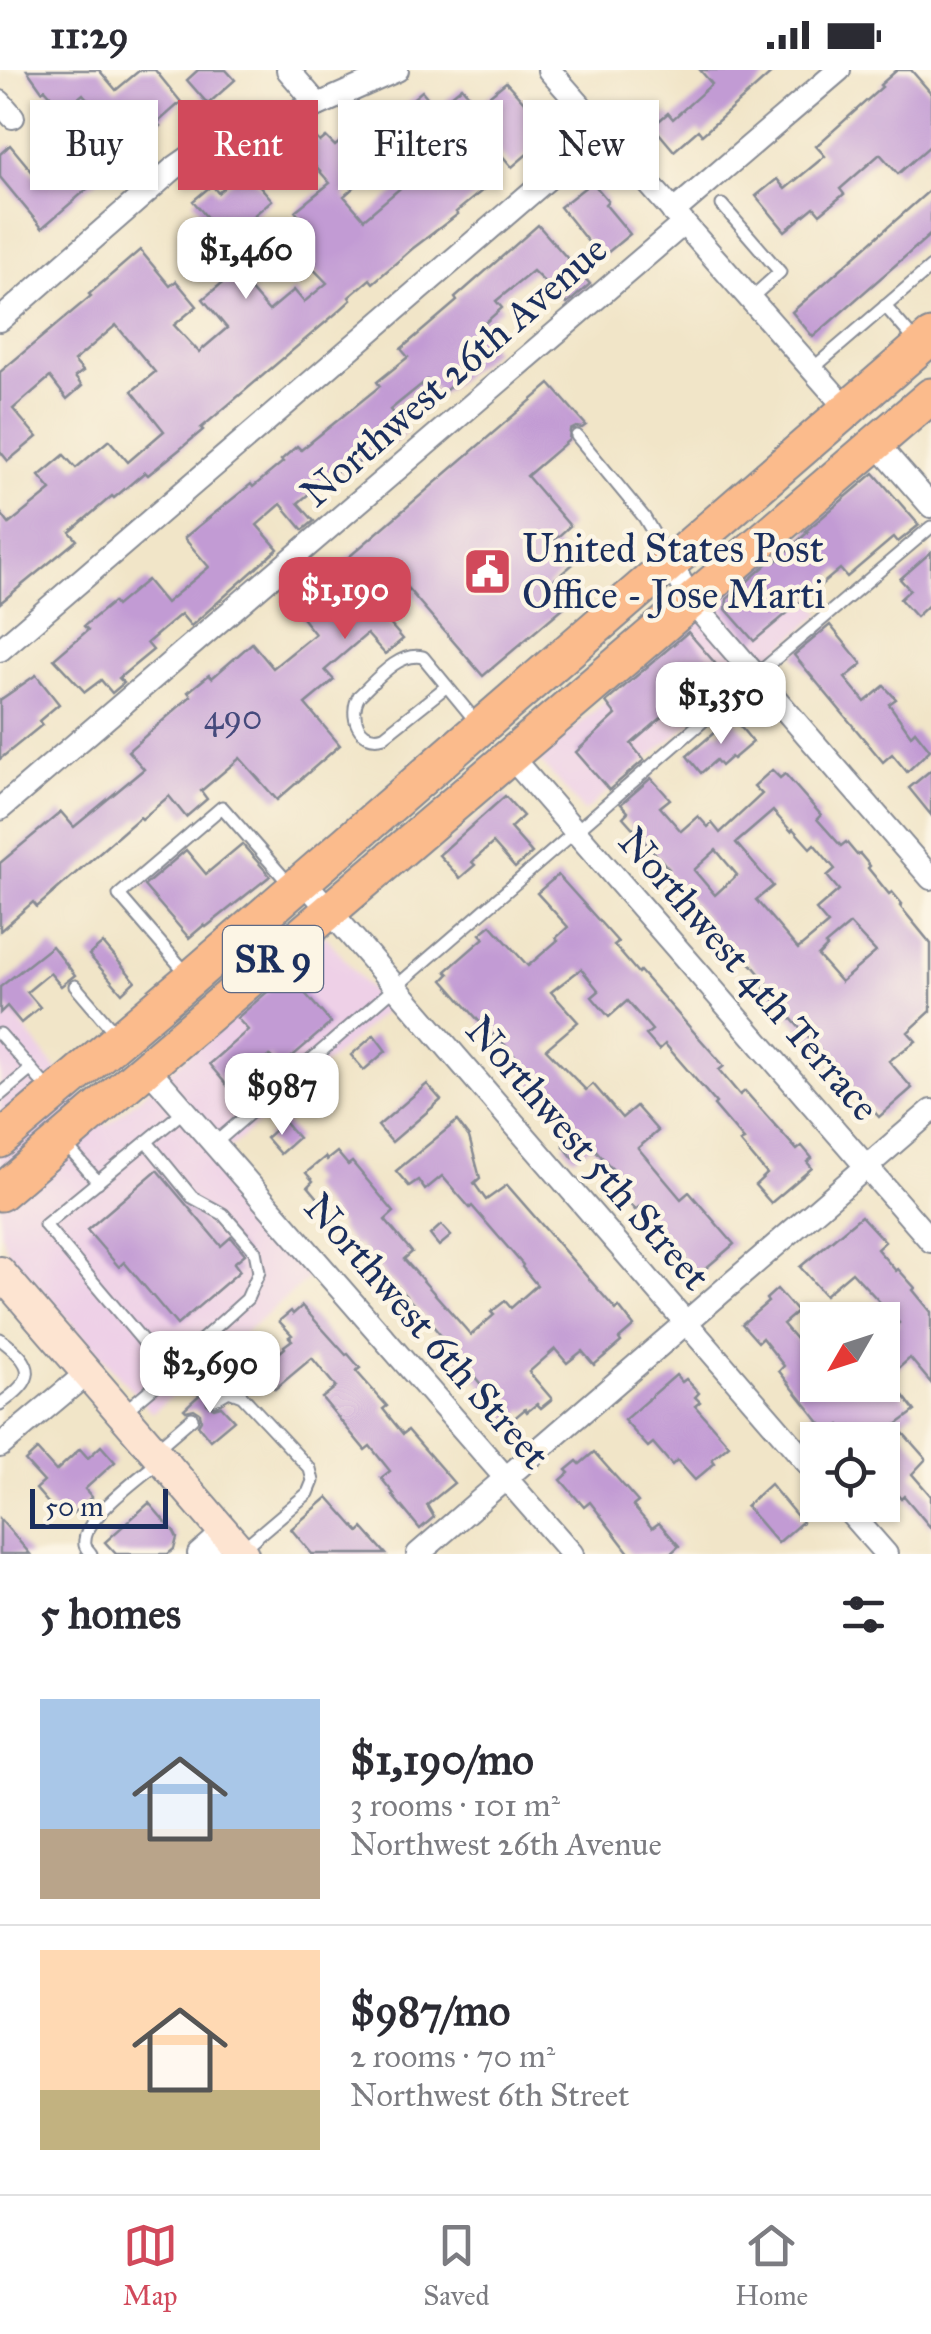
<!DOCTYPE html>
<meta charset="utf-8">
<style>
body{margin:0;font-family:"IM FELL Great Primer",serif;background:#f2f2f3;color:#2b2b33;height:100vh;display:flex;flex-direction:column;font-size:38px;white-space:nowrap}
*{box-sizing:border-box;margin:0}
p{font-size:32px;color:#7c7c81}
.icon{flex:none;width:55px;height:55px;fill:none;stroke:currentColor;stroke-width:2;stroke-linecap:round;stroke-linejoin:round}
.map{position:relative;height:1484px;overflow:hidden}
.panel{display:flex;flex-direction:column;background:#fff;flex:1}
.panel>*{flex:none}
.banner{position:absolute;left:30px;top:30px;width:872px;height:90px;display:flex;gap:20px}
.needle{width:65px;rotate:231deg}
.buttons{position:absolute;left:800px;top:1232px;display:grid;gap:20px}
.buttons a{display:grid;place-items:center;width:100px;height:100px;border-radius:0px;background:#fff;box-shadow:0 2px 8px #0004;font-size:50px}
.scale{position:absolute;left:30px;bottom:25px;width:138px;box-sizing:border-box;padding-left:10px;border:5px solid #1b2f5e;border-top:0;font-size:28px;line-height:35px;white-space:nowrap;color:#1b2f5e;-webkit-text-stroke:8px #fcf5e5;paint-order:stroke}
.price{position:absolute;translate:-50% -85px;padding:0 22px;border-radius:20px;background:#fff;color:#222;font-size:32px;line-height:65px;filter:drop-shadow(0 2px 5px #0008)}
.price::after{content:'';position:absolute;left:50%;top:60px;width:30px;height:22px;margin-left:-15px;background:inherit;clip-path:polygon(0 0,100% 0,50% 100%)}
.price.current{background:#d1495b;color:#fff}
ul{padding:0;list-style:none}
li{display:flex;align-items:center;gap:30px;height:250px;padding:0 40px}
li+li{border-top:2px solid #e1e1e2}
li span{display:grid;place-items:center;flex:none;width:280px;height:200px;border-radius:0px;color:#555}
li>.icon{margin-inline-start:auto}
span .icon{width:120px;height:120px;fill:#fffc;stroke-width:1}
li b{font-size:42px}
h2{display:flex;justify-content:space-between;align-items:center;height:120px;padding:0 40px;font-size:42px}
.tag{padding:0 35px;border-radius:0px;background:#fff;box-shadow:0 2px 8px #0004;font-size:35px;line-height:90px}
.tag.current{background:#d1495b;color:#fff}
.status{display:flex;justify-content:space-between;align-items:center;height:70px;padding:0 50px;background:#fff;direction:ltr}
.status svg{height:28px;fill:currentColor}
.tab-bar{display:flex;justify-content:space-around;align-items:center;height:140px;border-top:2px solid #e1e1e2;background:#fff;font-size:28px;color:#7c7c81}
.tab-bar a{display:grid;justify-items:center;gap:5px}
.tab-bar .current{color:#d1495b}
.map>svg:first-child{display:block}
</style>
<div class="status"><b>11:29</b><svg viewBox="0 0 49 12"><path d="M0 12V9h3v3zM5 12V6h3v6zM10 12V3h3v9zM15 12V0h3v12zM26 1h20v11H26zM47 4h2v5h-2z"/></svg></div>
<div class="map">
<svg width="931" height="1484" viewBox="0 0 931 1484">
<rect width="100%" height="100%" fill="#fcf5e5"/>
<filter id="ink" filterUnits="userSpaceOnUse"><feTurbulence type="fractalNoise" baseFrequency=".01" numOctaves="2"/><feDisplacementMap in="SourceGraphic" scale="20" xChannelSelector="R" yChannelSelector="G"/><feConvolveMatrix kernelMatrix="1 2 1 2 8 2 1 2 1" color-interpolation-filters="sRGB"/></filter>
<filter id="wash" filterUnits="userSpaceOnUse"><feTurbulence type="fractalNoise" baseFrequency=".0048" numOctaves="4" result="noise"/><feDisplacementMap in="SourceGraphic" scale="40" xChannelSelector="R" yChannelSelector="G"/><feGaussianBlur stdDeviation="2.25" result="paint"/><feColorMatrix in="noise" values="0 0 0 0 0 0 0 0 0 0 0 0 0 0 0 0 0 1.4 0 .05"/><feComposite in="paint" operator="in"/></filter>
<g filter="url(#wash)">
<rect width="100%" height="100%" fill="#f1e5c8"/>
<g fill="#eed0e7">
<path d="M771 484 822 543 584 742 539 690Z"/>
<path d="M325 865 386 940 213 1093 309 1208 152 1343 8 1182 0 1162V928L53 995 107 1056Z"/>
</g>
<g id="blocks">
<g fill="#c29bd4" fill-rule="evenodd">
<path d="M27 0H99L116 20 140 0H155L181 32 157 53 160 56 42 158 0 107V84L10 75 39 110 107 53 83 24 64 40 45 19 42 21Z"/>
<path d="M198 0H226L235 10 208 34 187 10Z"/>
<path d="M700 0H775L702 65 698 60 674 81 653 56 668 43 673 49 712 14Z"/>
<path d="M897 0H911L931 23V75L898 104 880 84 840 119 844 124 820 144 814 137 785 161 756 126 777 109 785 119 825 86 816 76 882 17 880 15Z"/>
<path d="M506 12 534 43 537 41 554 61 512 97 492 74 470 93 489 115 456 142 458 144 412 179 373 213 370 209 349 227 351 230 340 240 201 358 203 360 179 380 148 405 145 402 114 428 112 426 70 462 77 470 0 533V442L9 454 51 420 39 406 64 385 76 398 109 370 128 392 164 361 132 321 155 302 116 255 74 291 83 301 75 307 82 316 67 329 50 307 13 339 37 367 8 391 0 381V302L91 226 89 224 140 180 170 216 176 211 197 236 174 255 199 282 227 258 203 229 239 199 233 192 240 186 193 131 212 115 218 123 245 99 272 130 245 153 277 191 248 217 269 241 294 220 304 232 327 213 297 182 314 166 295 141 330 113 302 81 316 68 320 72 326 67 335 76 340 72 346 79 372 58 375 61 422 21 438 40 405 68 426 93 467 57 445 31 462 17 478 35ZM385 90 405 114 364 149 344 126Z"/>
<path d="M592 112 608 131 605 134 630 164 601 188 560 137Z"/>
<path d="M931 119V164L813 267 792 242Z"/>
<path d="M538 155 590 214 567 234 533 201 496 231 502 238 477 260 494 280 440 325 427 310 390 340 408 361 381 384 376 378 345 404 340 398 298 433 314 451 303 460 281 434 257 455 278 479 191 556 181 544 147 573 153 580 119 608 124 613 112 623 101 610 85 622 54 589 88 560 84 556 113 532 116 536 147 510 166 533 209 497 184 468 251 414 253 417 283 392 281 390 297 376 301 380 380 316 377 312 408 287 401 279 457 231 455 228Z"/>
<path d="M550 314 586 355 582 358 576 357 570 360 569 370 527 406 570 456 553 471 573 494 547 516 564 537 483 606 403 513 375 537 403 569 385 584 367 564 325 600 334 610 305 634 340 675 277 730 240 688 201 721 207 729 186 747 169 726 142 749 140 747 37 837 33 832 0 861V793L61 742 74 757 144 699 128 681 191 626 188 622 209 605 212 608 252 573 273 598 315 564 291 534 313 516 314 517Z"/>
<path d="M874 403 919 455 898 472 894 467 847 507 840 499 754 571 726 539 727 529 774 488 776 491 808 462 806 461Z"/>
<path d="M931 482V533L916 547 900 529 910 520 900 509Z"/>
<path d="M830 555 862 594 845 608 865 632 884 616 896 629 889 634 911 665 915 661 930 680 907 702 892 684 883 692 794 585Z"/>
<path d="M688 562 715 593 676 626 681 631 631 674 644 690 609 720 576 682 616 645 606 632Z"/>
<path d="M36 605 59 634 39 651 42 655 0 689V630Z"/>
<path d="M734 649 753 672 733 689 731 687 721 696 716 690 701 703 687 686 716 661 718 663Z"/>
<path d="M772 700 780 708 785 704 821 745 817 749 841 776 846 772 857 785 860 784 870 796 868 798 889 824 892 822 902 834 900 836 931 874V941L908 962 916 971 889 991 912 1018 879 1047 764 918 768 914 753 896 743 885 740 888 731 877 666 801 669 799 623 747 628 742 621 734 651 708 670 729 660 737 681 761 698 746 708 757 712 753 720 763 762 724 754 716ZM773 741 791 761 793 759 810 778 814 774 835 799 827 806 839 820 816 840 828 854 798 879 756 830 773 816 736 773ZM716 780 737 805 715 825 694 800ZM850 854 876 882 841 912 818 886 827 877 825 875Z"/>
<path d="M931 700V745L909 718Z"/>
<path d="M505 726 523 746 510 758 532 783 515 798 493 773 472 792 475 795 460 808 439 785Z"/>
<path d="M242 774 270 806 206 857 204 855 189 868 144 816 186 780 206 804Z"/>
<path d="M558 805 618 872 614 875 638 903 640 901 724 996 719 1000 740 1025 745 1021 797 1080 802 1076 812 1088 807 1092 812 1098 771 1133 755 1115 767 1104 740 1072 744 1070 714 1035 716 1033 665 974 659 980 646 965 652 960 627 931 609 947 592 927 599 921 581 899 551 922 578 952 546 979 586 1020 593 1014 622 1048 636 1036 658 1061 638 1078 681 1129 689 1122 734 1174 698 1205 646 1144 639 1137 635 1140 622 1125 626 1122 617 1112 621 1109 592 1076 573 1088 563 1075 580 1063 562 1041 558 1044 527 1009 531 1005 504 974 493 964 492 966 443 910 449 904 446 901 484 868 480 864 491 855 528 896 558 870 556 868 568 857 537 823Z"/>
<path d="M103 873 135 911 122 923 89 885Z"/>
<path d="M52 876 75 905 61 916 50 903 27 922 40 937 21 953 7 936 0 943V917Z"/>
<path d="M288 904 331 953 280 997 270 986 231 1020 209 994 248 960 237 948Z"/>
<path d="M374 965 386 981 364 1000 351 985Z"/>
<path d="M427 1014 441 1030 392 1072 378 1056Z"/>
<path d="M457 1051 469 1067 480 1108 474 1113 486 1130 507 1115 616 1240 619 1237 634 1256 619 1269 621 1272 594 1295 582 1281 567 1293 555 1279 529 1302 552 1329 541 1338 537 1334 527 1342 525 1339 511 1351 429 1251 391 1210 390 1211 358 1174 355 1176 339 1158 341 1156 333 1146 308 1116 313 1111 306 1103 325 1087 327 1090 337 1082 348 1095 352 1092 394 1142 385 1150 412 1182 404 1189 471 1265 494 1245 491 1242 505 1231 511 1238 537 1215 522 1197 523 1195 472 1136 470 1138 442 1106 425 1120 418 1110 409 1116 396 1101Z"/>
<path d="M284 1052 298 1068 280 1084 266 1068Z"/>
<path d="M157 1100 221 1176 231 1167 245 1184 234 1193 240 1201 177 1255 124 1192 119 1197 87 1160Z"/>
<path d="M861 1146 885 1172 877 1179 896 1201 898 1199 915 1218 913 1220 931 1242V1313L910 1288 891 1305 882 1296V1292L891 1285 882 1276V1267L899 1253 852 1202 825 1225 800 1197Z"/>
<path d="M441 1155 451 1166 439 1176 430 1165Z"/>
<path d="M777 1219 797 1242 783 1254 807 1282 818 1272V1315H895L915 1341 896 1355 926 1389 912 1404 931 1426V1458L904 1426 901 1429 891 1417 882 1425V1370H853L840 1355 829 1364 779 1301 784 1296 762 1268 758 1272 742 1254 768 1232 766 1229Z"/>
<path d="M302 1236 346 1285 348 1284 360 1298 356 1301 387 1336 383 1339 403 1364 408 1360 454 1413 427 1435 434 1447 420 1459 392 1425 394 1424 381 1408 390 1401 370 1376 365 1380 322 1328 336 1317 312 1288 275 1319 259 1300 285 1278 284 1276 292 1270 289 1267 292 1265 279 1251 291 1241 293 1244Z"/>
<path d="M676 1305 682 1312 686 1309 699 1323 695 1327 700 1332 695 1336 729 1375 712 1389 715 1393 695 1410 677 1390 672 1395 653 1373 648 1377 624 1350Z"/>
<path d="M206 1319 209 1322 206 1328 207 1334 214 1338 221 1336 234 1350 210 1370 198 1355 201 1350 200 1343 194 1339 186 1341 184 1339Z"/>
<path d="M101 1376 115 1392 85 1419 92 1427 71 1445 68 1441 61 1448 36 1419 44 1412 25 1391 37 1380 56 1401 80 1379 88 1388Z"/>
<path d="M594 1382 638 1432 633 1436 652 1458 659 1453 679 1476 670 1484H630L590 1432 584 1437 561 1410 569 1403 566 1400 577 1391 580 1394Z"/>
<path d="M770 1414 802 1452 778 1473 746 1436Z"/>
<path d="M328 1427 359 1462 363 1458 386 1484H312L291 1459Z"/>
<path d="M149 1433 174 1462 177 1468 174 1479 168 1484H116L105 1472Z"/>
<path d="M0 1449 30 1484H0Z"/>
</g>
</g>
</g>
<g filter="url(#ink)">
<use href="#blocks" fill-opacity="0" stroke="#868a93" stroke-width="2.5"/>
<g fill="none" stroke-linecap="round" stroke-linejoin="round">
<defs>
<g id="service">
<path d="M722 135 780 202 749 230"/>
<path d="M885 236 917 273"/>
<path d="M811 300 931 197"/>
<path d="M577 366 644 447 669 490"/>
<path d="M447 616 384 666C359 674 348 645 359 626 376 610 399 581 423 587L478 654"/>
<path d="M188 905 119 825 222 737 292 817"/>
<path d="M75 916 116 964"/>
<path d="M0 964 50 1021"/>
<path d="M0 1025 30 1000"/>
<path d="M147 1072 192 1127 223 1144 255 1181 259 1202 247 1229 185 1285 170 1303"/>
<path d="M65 1074 98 1112"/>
<path d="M214 1074 755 606 931 457"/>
<path d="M0 1269C37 1296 36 1309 0 1334"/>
<path d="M215 1329 229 1321 242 1326 310 1399 313 1411 308 1423 243 1478"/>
<path d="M125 1341 170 1303 45 1155 185 1040"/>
<path d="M157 1378 192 1348"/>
<path d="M91 1484C87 1478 84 1478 85 1470 86 1446 143 1405 161 1390"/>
</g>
<g id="minor">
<path d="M288 0 318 35"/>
<path d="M549 0 848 340"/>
<path d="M0 32 13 47"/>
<path d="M673 142 839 0"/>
<path d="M0 250 173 99 203 78 231 63 318 35 397 0"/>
<path d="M876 373 931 436"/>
<path d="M671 493 691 531 931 808"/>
<path d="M0 580 603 61"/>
<path d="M510 686 931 1171"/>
<path d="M0 739 683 154"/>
<path d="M303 810 818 1405"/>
<path d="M147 997 572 1484"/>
<path d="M0 1376 86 1304"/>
<path d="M843 1435 886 1484"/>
<path d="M199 1484 224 1462"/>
<path d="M418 1484 931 1041"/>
</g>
<path id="secondary" d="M0 1202 243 1484"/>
<g id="trunk">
<path d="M0 1070 191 908 931 267"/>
<path d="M0 1123 931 326"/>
</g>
</defs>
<use href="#service" stroke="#868a93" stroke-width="15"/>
<use href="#minor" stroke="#868a93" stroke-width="26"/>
<use href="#secondary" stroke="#868a93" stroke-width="34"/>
<use href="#trunk" stroke="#868a93" stroke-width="39"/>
<use href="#service" stroke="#fff" stroke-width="11"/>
<use href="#minor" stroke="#fff" stroke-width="22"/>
<use href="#secondary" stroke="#fde4d1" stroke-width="30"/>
<use href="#trunk" stroke="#fbbb8c" stroke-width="35"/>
</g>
</g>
<defs>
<symbol id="civic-square" viewBox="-11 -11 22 22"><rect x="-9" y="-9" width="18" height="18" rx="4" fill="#d1495b" stroke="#fcf5e5"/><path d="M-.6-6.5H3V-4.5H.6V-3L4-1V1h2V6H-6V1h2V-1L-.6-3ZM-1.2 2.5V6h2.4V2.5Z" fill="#fff"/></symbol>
</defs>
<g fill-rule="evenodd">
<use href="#civic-square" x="460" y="474" width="55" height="55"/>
</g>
<g text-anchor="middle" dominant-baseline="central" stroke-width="9" stroke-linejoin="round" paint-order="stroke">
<g font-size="35" fill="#454a7c">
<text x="233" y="647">490</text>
</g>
<rect fill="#fcf5e5" stroke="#5e6a86" stroke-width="2.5" x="223" y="856" width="100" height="66" rx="8"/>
<g font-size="38" font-weight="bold" fill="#1b2f5e">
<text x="273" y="889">SR 9</text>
</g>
<g font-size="40" fill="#1b2f5e" stroke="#fcf5e5">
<text transform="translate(454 301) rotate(-41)">Northwest 26th Avenue</text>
<text transform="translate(749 904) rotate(49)">Northwest 4th Terrace</text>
<text transform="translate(588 1083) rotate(49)">Northwest 5th Street</text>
<text transform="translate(427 1261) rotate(49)">Northwest 6th Street</text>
</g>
<g font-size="40" fill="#1b2f5e" stroke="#fcf5e5" text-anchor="start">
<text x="522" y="478">United States Post<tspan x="522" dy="46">Office - Jose Marti</tspan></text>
</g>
</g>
</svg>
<div class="buttons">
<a><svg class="needle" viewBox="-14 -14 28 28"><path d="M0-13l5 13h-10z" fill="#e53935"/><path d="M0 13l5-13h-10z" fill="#7c7c81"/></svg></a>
<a><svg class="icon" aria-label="locate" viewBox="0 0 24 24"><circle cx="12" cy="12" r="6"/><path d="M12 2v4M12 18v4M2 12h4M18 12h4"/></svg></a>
</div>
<div class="scale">50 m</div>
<b class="price" style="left:246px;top:232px">$1,460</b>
<b class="price current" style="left:345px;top:572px">$1,190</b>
<b class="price" style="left:721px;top:677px">$1,350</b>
<b class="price" style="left:282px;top:1068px">$987</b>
<b class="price" style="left:210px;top:1346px">$2,690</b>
<div class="banner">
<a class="tag">Buy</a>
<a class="tag current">Rent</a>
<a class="tag">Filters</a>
<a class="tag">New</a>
</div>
</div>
<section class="panel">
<h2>5 homes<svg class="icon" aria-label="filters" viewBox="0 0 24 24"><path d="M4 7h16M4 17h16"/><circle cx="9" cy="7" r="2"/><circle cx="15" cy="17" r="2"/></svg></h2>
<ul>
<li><span style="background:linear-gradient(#a9c7e8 65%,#b9a48a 0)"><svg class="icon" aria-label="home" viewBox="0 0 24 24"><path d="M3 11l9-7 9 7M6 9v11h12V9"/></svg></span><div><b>$1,190/mo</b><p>3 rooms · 101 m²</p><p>Northwest 26th Avenue</p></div></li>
<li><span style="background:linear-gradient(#ffd9b3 70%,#c2b280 0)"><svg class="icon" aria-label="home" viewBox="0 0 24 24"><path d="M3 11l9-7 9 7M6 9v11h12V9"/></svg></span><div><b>$987/mo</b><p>2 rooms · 70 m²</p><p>Northwest 6th Street</p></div></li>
</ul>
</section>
<nav class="tab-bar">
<a class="current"><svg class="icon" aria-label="map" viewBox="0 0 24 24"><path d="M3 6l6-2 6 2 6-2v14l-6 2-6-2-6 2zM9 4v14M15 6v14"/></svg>Map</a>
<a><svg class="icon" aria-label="saved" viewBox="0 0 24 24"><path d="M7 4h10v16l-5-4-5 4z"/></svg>Saved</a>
<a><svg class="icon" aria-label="home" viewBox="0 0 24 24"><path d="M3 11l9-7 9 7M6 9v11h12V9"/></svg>Home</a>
</nav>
